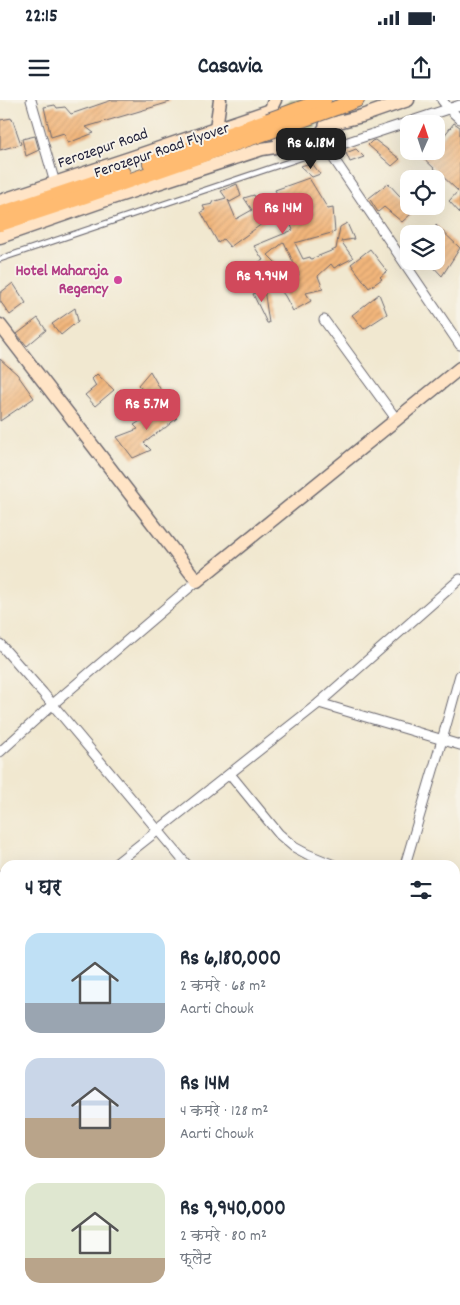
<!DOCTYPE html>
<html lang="hi">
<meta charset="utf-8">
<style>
body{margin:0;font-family:Dekko,"Playpen Sans Deva",sans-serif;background:#f2f2f3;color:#1f2937;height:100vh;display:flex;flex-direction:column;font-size:19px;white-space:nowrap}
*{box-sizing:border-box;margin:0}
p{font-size:16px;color:#747a83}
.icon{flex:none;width:28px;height:28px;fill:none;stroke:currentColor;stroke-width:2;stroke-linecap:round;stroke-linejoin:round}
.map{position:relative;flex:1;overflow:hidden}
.panel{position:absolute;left:0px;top:760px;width:460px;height:445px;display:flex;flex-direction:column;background:#fff;border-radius:15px 15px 0 0;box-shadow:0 5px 20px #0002}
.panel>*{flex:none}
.needle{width:32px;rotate:3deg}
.buttons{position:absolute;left:400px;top:15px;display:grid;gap:10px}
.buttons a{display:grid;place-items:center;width:45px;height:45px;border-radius:10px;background:#fff;box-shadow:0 5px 20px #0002;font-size:25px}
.price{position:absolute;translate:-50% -42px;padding:0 11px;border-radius:10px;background:#d1495b;color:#fff;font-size:16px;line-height:32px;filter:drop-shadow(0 1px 2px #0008)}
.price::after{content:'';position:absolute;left:50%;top:30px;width:15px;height:11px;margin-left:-8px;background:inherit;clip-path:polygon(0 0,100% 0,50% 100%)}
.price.selected{background:#222;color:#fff}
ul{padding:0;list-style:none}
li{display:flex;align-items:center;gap:15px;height:125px;padding:0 25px}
li span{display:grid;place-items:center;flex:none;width:140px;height:100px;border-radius:15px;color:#555}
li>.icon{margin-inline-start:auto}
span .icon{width:60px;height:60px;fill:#fffc;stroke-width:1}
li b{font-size:21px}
h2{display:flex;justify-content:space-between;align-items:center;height:60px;padding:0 25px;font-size:21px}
.status{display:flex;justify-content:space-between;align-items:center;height:35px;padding:0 25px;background:#fff;direction:ltr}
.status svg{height:14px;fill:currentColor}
header{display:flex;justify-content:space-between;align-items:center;height:65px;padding:0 25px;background:#fff;font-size:22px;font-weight:700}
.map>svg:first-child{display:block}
</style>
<div class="status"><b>22:15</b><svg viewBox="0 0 49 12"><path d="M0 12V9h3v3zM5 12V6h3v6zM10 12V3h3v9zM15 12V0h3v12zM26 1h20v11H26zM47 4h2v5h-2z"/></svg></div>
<header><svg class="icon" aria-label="menu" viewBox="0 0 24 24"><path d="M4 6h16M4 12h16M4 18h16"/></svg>Casavia<svg class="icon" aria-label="share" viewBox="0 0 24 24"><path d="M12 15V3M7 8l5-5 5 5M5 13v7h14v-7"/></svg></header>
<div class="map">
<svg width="460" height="1205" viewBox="0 0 460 1205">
<defs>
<pattern id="garden-furrows" width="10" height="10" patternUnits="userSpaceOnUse" patternTransform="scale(1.25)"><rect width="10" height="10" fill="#b3be60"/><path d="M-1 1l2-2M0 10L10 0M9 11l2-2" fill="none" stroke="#9aa354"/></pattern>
<pattern id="building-hatch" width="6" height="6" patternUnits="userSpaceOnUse" patternTransform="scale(1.25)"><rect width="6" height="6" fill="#f2b67b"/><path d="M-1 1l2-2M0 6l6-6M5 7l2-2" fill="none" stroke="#cf9c6b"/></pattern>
</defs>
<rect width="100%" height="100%" fill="#f7f3e8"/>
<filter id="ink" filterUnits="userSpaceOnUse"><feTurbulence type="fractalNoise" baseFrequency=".02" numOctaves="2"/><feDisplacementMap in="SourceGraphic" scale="10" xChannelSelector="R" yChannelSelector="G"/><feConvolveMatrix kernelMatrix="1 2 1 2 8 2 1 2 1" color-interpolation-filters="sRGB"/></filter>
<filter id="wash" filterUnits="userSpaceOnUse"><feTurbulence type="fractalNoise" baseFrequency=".0096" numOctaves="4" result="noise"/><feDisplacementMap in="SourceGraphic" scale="20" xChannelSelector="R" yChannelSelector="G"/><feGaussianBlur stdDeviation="1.12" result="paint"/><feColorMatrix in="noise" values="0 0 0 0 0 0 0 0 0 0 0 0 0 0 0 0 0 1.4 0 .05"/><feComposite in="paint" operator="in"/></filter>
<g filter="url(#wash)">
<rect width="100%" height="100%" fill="#f1e8d0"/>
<path fill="url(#garden-furrows)" stroke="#6a704e" d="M290 0H309L319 19C317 23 316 26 313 29 307 36 291 38 285 28 284 26 284 23 284 20 282 11 282 6 290 0Z"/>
<g id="blocks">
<g fill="url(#building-hatch)">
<path d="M112 0H170V2L86 27 94 33 68 43 64 33 51 37 44 7 55 5 57 8 65 7 71 14Z"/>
<path d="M12 18 21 44 0 50V20Z"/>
<path d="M454 23 460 27V113L449 101 458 91 416 51H436V46Z"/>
<path d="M35 36 39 50 26 56 22 39Z"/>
<path d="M375 40 400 59 392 66 368 45 372 41Z"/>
<path d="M356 49 364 57 350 62 346 53Z"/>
<path d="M312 63 320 74 312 77 300 66Z"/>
<path d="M309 78 328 109 333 108 335 132 295 143 303 159 310 157 311 159 336 149 340 127 347 123 354 139 341 141 353 158 334 168 331 164 318 176 323 189 306 193 311 201 293 211 285 196 276 184 299 175 284 142 268 155 279 166 267 171 261 162 262 174 245 182 240 172 263 160 254 146 293 130 284 108 230 147 223 139 218 143 201 112 205 110 203 106 213 104 212 102 226 98 221 91 237 84 241 96 230 102 228 100 236 119 252 110 244 98 254 95 262 108 282 104 275 90Z"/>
<path d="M388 83 409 106H420L402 122 384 107 378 112 369 98Z"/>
<path d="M436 125 460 148 442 176 428 161H436Z"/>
<path d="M370 149 387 171 380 177 382 179 369 188 351 164Z"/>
<path d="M13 183 26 203 10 215 0 201V193Z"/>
<path d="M264 189 269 223H267L253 194Z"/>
<path d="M379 194 387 214 364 229 352 215Z"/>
<path d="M75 208 78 221 61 235 52 224Z"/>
<path d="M38 218 46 230 27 246 17 234Z"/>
<path d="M0 259 17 274 34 298 0 321Z"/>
<path d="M150 271 163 294 151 299 138 285Z"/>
<path d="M97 274 114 290 95 306 85 295 96 286 92 279Z"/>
<path d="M160 304 177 318 165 328H164L144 343 151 350 133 358 117 337 138 329 134 325 150 315 146 312Z"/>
</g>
</g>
</g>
<g filter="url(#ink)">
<use href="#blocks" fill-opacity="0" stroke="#6a676f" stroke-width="1"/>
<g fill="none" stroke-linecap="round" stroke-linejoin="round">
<defs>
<path id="lane" d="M0 159 327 49"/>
<g id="street">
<path d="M31 0 55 83"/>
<path d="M442 0 449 9 460 19"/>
<path d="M319 37 460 245"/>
<path d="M327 49 460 5"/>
<path d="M324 220 397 320"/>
<path d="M0 544 43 593 187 765"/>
<path d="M319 603 460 645"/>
<path d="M0 652 53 604 197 481"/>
<path d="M230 674 279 734 294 747 307 754 334 765"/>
<path d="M114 765 319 603 460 479"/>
<path d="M405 765 442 640 460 575"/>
<path d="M0 776 5 782"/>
<path d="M455 819 460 820"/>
<path d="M0 862 5 858"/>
<path d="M455 903 460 885"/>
<path d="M455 914 460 915"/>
<path d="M0 934 5 936"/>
<path d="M455 983 460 985"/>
<path d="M0 1023 3 1024 0 1033"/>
<path d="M455 1092 460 1093"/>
<path d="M0 1113 5 1115"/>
<path d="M455 1156 460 1158"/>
<path d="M0 1166 5 1171"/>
<path d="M40 1200 45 1205"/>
<path d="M182 1205 183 1200"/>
<path d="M276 1205 277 1200"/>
<path d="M374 1205 375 1200"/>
</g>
<g id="secondary">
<path d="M275 0C270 8 269 17 272 26 285 61 339 42 325 4"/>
<path d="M326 25 362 16 408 0"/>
<path d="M216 28 220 0"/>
<path d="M0 101 130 58 271 10"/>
<path d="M0 137 109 99 262 49 294 44"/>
<path d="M0 225 197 481 460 268"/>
</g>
<g id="primary">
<path d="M336 8 357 0"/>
<path d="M150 63 268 20"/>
<path d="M0 114 123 73"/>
<path d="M0 124 85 96 269 32"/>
</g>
</defs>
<use href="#lane" stroke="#6a676f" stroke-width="7"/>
<use href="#street" stroke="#6a676f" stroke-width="11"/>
<use href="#secondary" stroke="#6a676f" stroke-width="15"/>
<use href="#primary" stroke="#6a676f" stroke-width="16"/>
<use href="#lane" stroke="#fff" stroke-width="4.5"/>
<use href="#street" stroke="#fff" stroke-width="9"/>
<use href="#secondary" stroke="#ffe4c6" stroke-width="12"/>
<use href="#primary" stroke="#ffbb71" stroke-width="14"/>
<defs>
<g id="primary-bridge">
<path d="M268 20 324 0"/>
<path d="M269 32 336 8"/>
</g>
</defs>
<use href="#primary-bridge" stroke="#6a676f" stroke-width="16" stroke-linecap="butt"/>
<use href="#primary-bridge" stroke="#ffbb71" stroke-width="14"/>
</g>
</g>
<circle fill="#d1479c" stroke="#f7f3e8" stroke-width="2" cx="118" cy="180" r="5"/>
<g text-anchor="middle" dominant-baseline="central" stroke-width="4" stroke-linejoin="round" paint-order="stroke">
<g font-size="16" fill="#22223b" stroke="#f7f3e8">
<text transform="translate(103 49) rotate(-19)">Ferozepur Road</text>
<text transform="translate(162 51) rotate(-19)">Ferozepur Road Flyover</text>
</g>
<g font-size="16" font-weight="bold" fill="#b23c85" stroke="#f7f3e8" text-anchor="end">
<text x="108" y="171">Hotel Maharaja<tspan x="108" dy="18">Regency</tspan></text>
</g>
</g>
</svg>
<div class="buttons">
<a><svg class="needle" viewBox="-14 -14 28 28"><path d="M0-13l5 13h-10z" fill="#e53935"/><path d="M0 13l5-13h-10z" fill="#747a83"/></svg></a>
<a><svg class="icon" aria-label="locate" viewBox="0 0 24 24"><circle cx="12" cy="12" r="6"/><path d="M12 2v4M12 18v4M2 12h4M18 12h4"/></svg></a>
<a><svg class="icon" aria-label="layers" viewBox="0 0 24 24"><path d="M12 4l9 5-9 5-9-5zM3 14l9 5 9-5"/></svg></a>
</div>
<b class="price selected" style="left:311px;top:70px">Rs 6.18M</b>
<b class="price" style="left:283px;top:135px">Rs 14M</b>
<b class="price" style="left:262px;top:203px">Rs 9.94M</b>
<b class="price" style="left:147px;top:331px">Rs 5.7M</b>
<section class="panel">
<h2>4 घर<svg class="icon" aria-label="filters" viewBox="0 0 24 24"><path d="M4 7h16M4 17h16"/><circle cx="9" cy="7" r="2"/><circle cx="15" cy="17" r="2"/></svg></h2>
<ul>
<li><span style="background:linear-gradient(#bfe0f5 70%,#9aa5b1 0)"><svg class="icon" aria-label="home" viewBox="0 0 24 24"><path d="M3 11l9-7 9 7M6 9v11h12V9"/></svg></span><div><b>Rs 6,180,000</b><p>2 कमरे · 68 m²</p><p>Aarti Chowk</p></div></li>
<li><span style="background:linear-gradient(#c9d6e8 60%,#b9a48a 0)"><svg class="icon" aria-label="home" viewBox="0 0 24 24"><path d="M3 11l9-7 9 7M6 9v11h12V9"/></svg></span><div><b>Rs 14M</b><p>4 कमरे · 128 m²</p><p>Aarti Chowk</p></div></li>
<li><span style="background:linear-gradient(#dfe7d0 75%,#b9a48a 0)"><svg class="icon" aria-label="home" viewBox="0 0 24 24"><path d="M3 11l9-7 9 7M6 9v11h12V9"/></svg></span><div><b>Rs 9,940,000</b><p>2 कमरे · 80 m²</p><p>फ़्लैट</p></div></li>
</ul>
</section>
</div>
